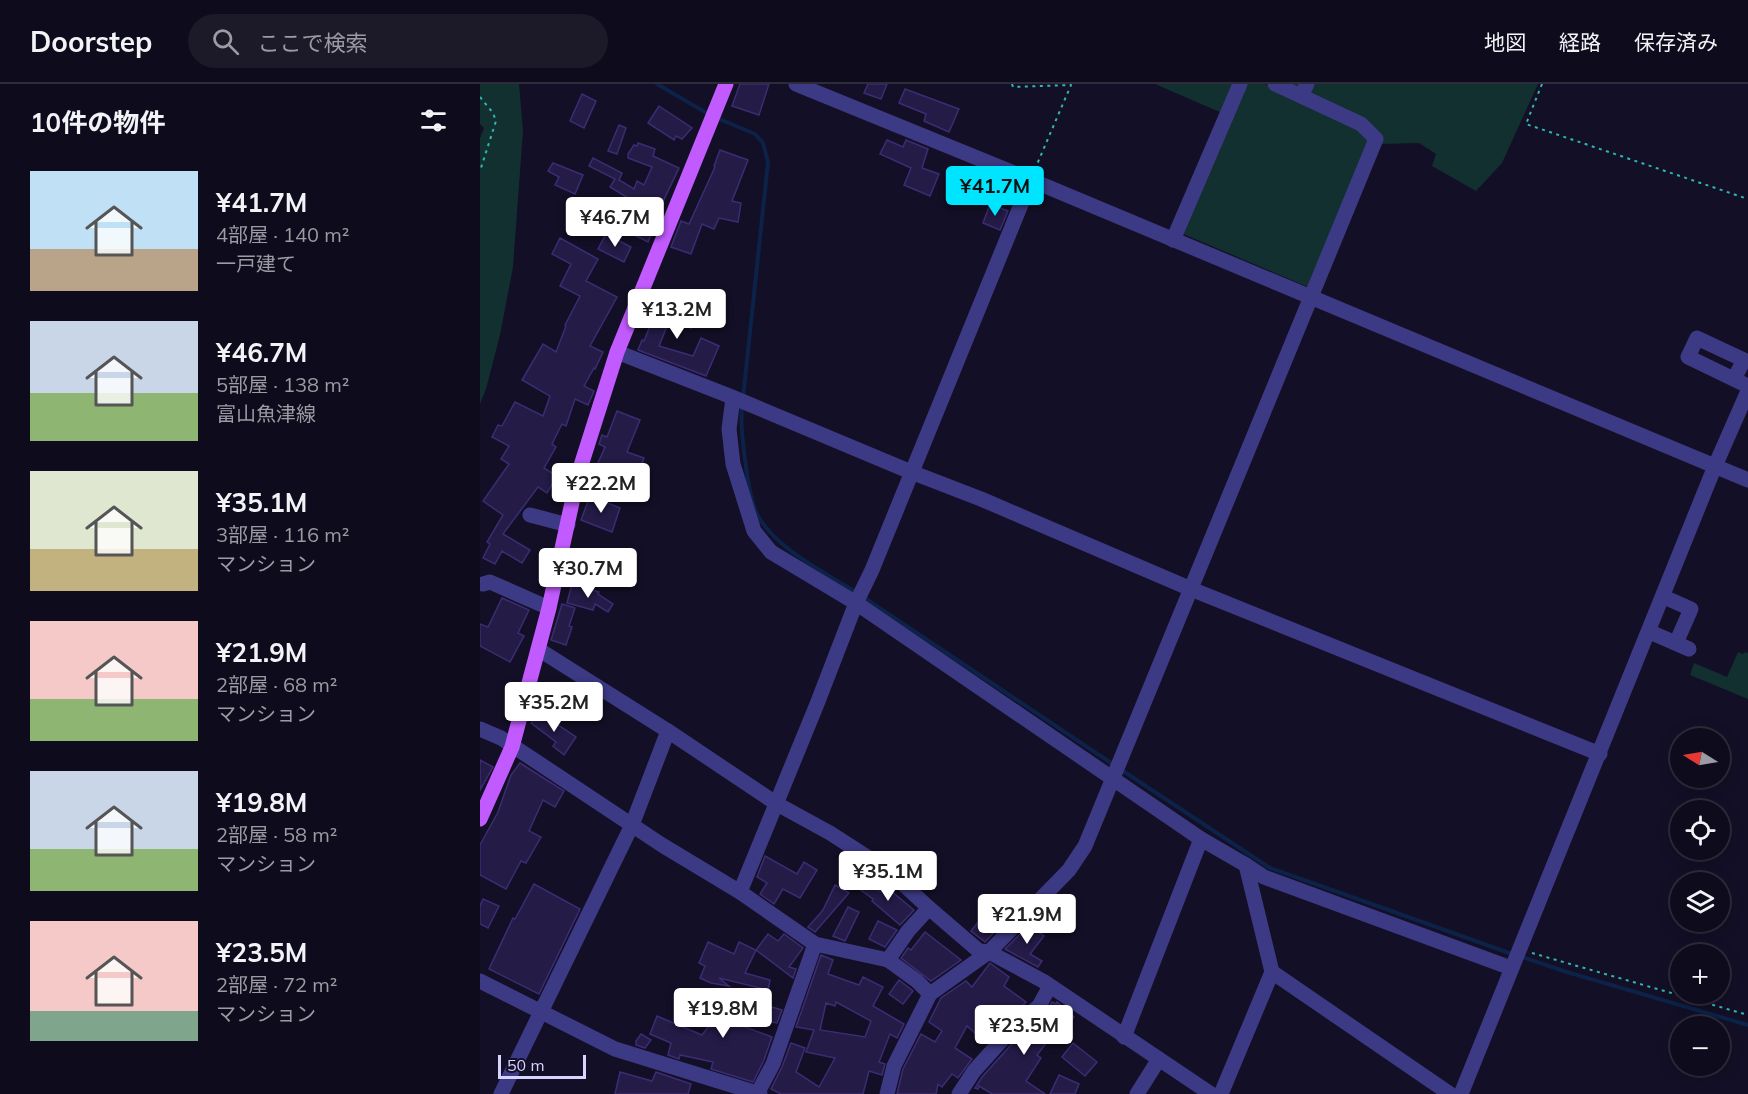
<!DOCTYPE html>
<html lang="ja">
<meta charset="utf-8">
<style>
body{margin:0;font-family:Mulish,"Noto Sans JP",sans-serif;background:#1c1929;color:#f1f3f6;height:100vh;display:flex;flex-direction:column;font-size:22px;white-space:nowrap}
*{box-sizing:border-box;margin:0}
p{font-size:20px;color:#9b9ba3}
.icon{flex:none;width:33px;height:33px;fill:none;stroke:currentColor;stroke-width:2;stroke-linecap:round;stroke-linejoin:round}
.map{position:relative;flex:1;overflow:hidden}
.details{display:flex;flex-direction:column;background:#0e0b1c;width:480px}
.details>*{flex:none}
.needle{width:39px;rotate:281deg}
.buttons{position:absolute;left:1190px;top:644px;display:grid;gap:12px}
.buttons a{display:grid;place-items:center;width:60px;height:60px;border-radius:50%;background:#0e0b1c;box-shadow:0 3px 15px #0003,0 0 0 2px #2e2b3b;font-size:30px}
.scale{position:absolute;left:18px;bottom:15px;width:88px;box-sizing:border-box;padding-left:6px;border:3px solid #d9d4ff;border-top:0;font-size:16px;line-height:21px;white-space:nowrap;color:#d9d4ff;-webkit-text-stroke:4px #130f26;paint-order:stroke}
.price{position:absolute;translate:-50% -51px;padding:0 14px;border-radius:6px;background:#fff;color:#222;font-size:20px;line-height:39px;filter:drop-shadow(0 2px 3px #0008)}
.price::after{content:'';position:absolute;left:50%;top:36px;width:18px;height:14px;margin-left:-9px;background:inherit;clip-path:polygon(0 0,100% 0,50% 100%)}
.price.active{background:#00e5ff;color:#111}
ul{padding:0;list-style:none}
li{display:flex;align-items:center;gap:18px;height:150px;padding:0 30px}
li span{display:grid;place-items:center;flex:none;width:168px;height:120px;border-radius:0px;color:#555}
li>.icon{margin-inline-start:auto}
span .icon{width:72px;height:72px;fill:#fffc;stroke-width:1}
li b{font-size:26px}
h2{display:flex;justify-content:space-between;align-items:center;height:72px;padding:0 30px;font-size:26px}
header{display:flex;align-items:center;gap:36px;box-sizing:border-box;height:84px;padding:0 30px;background:#0e0b1c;border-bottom:2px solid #2e2b3b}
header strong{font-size:28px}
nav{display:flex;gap:33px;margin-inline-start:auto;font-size:21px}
.search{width:420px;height:54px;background:#1c1929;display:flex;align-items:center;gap:15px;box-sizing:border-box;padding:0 21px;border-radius:33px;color:#9b9ba3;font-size:22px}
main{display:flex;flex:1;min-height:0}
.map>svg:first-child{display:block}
</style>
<header>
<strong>Doorstep</strong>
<div class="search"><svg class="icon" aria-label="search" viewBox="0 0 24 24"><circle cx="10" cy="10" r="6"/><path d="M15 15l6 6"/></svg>ここで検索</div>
<nav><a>地図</a><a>経路</a><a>保存済み</a></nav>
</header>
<main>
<section class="details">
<h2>10件の物件<svg class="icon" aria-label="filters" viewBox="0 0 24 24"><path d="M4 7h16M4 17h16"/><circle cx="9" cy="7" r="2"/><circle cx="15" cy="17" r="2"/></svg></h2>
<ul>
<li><span style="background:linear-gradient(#bfe0f5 65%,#b9a48a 0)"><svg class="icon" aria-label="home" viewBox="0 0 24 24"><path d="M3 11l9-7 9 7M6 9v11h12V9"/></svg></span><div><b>¥41.7M</b><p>4部屋 · 140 m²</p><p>一戸建て</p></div></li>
<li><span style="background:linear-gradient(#c9d6e8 60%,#8fb573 0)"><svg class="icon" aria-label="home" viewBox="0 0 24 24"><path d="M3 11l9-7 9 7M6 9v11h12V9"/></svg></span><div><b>¥46.7M</b><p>5部屋 · 138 m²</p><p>富山魚津線</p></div></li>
<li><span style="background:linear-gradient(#dfe7d0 65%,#c2b280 0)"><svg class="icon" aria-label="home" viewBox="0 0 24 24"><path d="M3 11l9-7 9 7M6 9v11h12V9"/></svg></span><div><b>¥35.1M</b><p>3部屋 · 116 m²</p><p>マンション</p></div></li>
<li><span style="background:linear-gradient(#f6c9c9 65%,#8fb573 0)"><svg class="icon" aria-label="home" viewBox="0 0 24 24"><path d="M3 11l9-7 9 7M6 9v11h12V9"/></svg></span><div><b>¥21.9M</b><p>2部屋 · 68 m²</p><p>マンション</p></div></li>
<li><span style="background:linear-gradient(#c9d6e8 65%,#8fb573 0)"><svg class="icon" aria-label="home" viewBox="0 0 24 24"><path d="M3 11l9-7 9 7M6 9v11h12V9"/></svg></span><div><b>¥19.8M</b><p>2部屋 · 58 m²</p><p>マンション</p></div></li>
<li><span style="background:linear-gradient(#f6c9c9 75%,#7fa58c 0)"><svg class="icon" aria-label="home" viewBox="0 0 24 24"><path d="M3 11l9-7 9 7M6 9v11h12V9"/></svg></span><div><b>¥23.5M</b><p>2部屋 · 72 m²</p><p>マンション</p></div></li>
</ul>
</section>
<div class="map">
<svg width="1268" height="1010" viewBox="0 0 1268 1010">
<rect width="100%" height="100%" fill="#130f26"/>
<g fill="#12302f">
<path d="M0 0H39L43 47 33 183 20 251 6 305 0 320V54L4 44 0 40Z"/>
<path d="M675 0H756L742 29Z"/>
<path d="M765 0H785L818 14 878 43 891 57 828 203 701 149Z"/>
<path d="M804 0H1058L1022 79 996 107 952 82 956 70 939 59 901 60Z"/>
<path d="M1258 568 1263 570 1265 568 1268 569V615L1210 591 1214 579 1247 593Z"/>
</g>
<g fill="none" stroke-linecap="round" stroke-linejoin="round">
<g stroke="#0c2248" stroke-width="4">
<path d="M177 0 230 31"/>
<path d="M237 34 275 50 283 59 288 78 263 314"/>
<path d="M262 322C260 340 263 358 265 376 267 393 270 414 277 430 294 464 346 489 377 509"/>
<path d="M383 513 634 681"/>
<path d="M640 685 790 784 1035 871"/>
<path d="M1042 873 1087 888 1268 941"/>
</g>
</g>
<g fill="#241b47" stroke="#3b2d73" stroke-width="1.5" fill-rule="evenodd">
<path d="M260 0H289L279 31 252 22Z"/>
<path d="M388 0H407L401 15 384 9Z"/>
<path d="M425 5 479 25 469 48 444 37 446 30 419 19Z"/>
<path d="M102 10 116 17 104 44 90 37Z"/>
<path d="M179 22 212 44 202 55 196 52 194 56 168 39Z"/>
<path d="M139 41 146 44 137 70 128 67Z"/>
<path d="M407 56 423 63 426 56 448 65 442 84 459 90 450 112 424 101 431 84 400 70Z"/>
<path d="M158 59 175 65 173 72 199 84 177 130 148 116V114L130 103 135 95 109 82 113 74 142 89 139 96 154 105 157 97 164 101 172 83 148 74V70L154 61 157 62Z"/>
<path d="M240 66 268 76 252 117 261 119 258 138 239 134 234 145 222 140 211 170 191 163 201 137 209 140 235 83 234 82Z"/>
<path d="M73 79 103 91 95 110 75 101 79 93 68 87Z"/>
<path d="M510 120 528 127 520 146 503 139Z"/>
<path d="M158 143 172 149 168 158 154 151Z"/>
<path d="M126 150 151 163 144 178 118 165Z"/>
<path d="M80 154 118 175 106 197 137 213 110 262 123 268 115 285 114 284 104 302 114 307 108 321 95 315 86 342 82 340 72 360 76 363 64 384 77 392 67 409 58 403 23 450 50 466 42 479 22 467 15 480 3 474 10 460 7 458 23 431 3 417 29 380 21 375 29 362 12 353 18 341 22 342 35 318 63 332 70 312 42 296 63 260 76 268 86 242 85 241 100 212 80 202 91 180 72 170Z"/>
<path d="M180 215 201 221V223L217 230 211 244 190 235 179 262 213 272 221 254 239 262 226 292 158 266 162 256 164 257 170 242 172 243Z"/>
<path d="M137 327 160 336 147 368 164 374 156 395 151 393 146 404 113 390 125 363 119 360 122 351 127 353Z"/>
<path d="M110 412 140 424 132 448 101 436Z"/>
<path d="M92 500 119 508 118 510 133 520 128 528 115 520 113 526 87 519Z"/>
<path d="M22 514 49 526 38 549 44 552 30 578 0 562V540L8 543Z"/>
<path d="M82 520 95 524 89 542 92 543 86 561 71 556Z"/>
<path d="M59 628 96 653 84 671 73 662 76 658 51 639Z"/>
<path d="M0 676 13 683 0 706Z"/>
<path d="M40 679 84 707 75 723 63 716 49 747 61 753 46 779 41 777 26 805 0 791V761L18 728 31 691Z"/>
<path d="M285 772 317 790 324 778 337 786 320 814 303 805 294 820 280 810 287 799 277 793Z"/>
<path d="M384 796 400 808 405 802 434 826 420 841 392 817 393 815 378 804Z"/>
<path d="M54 800 100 825 59 910 9 885 33 834 35 835Z"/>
<path d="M355 801 369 809 335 848 328 843 343 826Z"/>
<path d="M3 815 19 822 8 844 0 840V822Z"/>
<path d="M368 823 379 828 365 857 353 852Z"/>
<path d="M506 828 521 841 505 858 491 847Z"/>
<path d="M398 837 417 846 405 863 389 855Z"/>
<path d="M549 841 564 852 550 870 562 877 558 883 525 865Z"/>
<path d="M445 848 481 876 451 897 421 874 428 864 431 866Z"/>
<path d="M288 850 298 857 304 850 323 864 309 883 316 885 313 894 276 866Z"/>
<path d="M228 858 254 870 259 858 276 866 265 889 290 896 288 906 239 894 249 902 231 899 220 894 225 882 219 879Z"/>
<path d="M341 871 353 876 348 890 379 901 383 893 403 903 393 922 424 940 417 954 410 950 399 978 405 980 402 991 389 987 383 1010H301L291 1005 302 983 311 959 325 964 316 988 339 1003 355 974 326 968 334 946 316 943ZM356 918 391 937 385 953 340 946 346 919 355 922Z"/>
<path d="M510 879 529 893 524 902 546 918 506 959 487 942 475 964 492 975 478 994 472 990 462 1003 458 1000 456 1010H417L423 985 441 950 455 958 462 947 449 938 461 914 486 897 492 903Z"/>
<path d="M419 896 433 907 423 920 409 910Z"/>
<path d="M256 907 284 928 292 923 302 926 297 939 256 931 254 939 292 953 284 976 273 998 231 985 233 978 200 971 199 975 188 971 191 959 170 950 177 932 222 951Z"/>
<path d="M572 918 576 920 577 918 594 933 581 948 577 945 557 971 561 974 546 997 565 1010H512L499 1002 498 1005 495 1004 502 993 540 951 566 929Z"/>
<path d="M161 950 171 956 165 964 156 961V957Z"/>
<path d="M593 959 617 978 605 992 582 973Z"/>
<path d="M140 988 172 997 176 988 211 1000 208 1010H135Z"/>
<path d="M579 991 599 1000 595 1010H570Z"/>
</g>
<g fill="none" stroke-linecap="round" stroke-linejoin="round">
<g stroke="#2fb8b0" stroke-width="2" stroke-dasharray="3 4.5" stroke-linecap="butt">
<path d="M532 0 533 3 591 1 555 85"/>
<path d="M1062 0 1046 40 1268 115"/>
<path d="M0 13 13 29 16 37 0 87"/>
<path d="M1052 869 1268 931"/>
</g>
<g stroke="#3d3a85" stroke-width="15">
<path d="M316 0 551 96 1268 396"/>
<path d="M795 0 821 12"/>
<path d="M693 156 760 0"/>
<path d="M137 268 247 311 431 388 501 415 711 505 1120 670"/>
<path d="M1254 295 1264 276 1217 254 1208 273 1268 302"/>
<path d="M253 314 249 345 253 380 274 447 291 468 376 519 721 755"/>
<path d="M50 431 88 441"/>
<path d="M3 500 10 498 69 524"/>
<path d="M1184 513 1211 525 1196 559"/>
<path d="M1170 548 1209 565"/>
<path d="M58 565 188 647"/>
<path d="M0 645 21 654 182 761 260 808 335 860 408 876 437 897 450 910"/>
<path d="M260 808 337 620 376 519 392 486 551 96"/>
<path d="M408 876 428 847 449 824 499 867 509 868 563 897 731 1010"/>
<path d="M792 888 766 781 784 793 1031 884"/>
<path d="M0 897 135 965 280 1010"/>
<path d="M644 953 721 755 766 781"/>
<path d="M21 1010 152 741 188 647 297 720 350 749 409 787 449 824"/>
<path d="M277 1010 293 980 335 860"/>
<path d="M407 1010 414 982 450 910 509 868 589 786 605 762 896 55 881 40 821 12 827 0"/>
<path d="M479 1010 494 987 530 947 559 922 570 902"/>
<path d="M657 1010 679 975"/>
<path d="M741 1010 792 888 970 1010"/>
<path d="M981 1010 1235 382 1268 307"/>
</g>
<path stroke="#c25bff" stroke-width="15" d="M0 735 32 663 69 524 98 391 137 268 246 0"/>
</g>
</svg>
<div class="buttons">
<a><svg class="needle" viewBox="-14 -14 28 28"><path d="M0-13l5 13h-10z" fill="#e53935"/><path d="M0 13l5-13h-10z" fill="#9b9ba3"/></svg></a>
<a><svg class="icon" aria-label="locate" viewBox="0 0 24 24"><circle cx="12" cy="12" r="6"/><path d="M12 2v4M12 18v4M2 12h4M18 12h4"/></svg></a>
<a><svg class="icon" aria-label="layers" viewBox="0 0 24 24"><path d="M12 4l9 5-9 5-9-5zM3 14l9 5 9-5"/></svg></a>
<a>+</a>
<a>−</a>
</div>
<div class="scale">50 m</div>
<b class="price active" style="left:515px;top:133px">¥41.7M</b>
<b class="price" style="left:135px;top:164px">¥46.7M</b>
<b class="price" style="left:197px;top:256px">¥13.2M</b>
<b class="price" style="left:121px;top:430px">¥22.2M</b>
<b class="price" style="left:108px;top:515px">¥30.7M</b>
<b class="price" style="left:74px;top:649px">¥35.2M</b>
<b class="price" style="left:408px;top:818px">¥35.1M</b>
<b class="price" style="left:547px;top:861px">¥21.9M</b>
<b class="price" style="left:243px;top:955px">¥19.8M</b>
<b class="price" style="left:544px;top:972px">¥23.5M</b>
</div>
</main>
